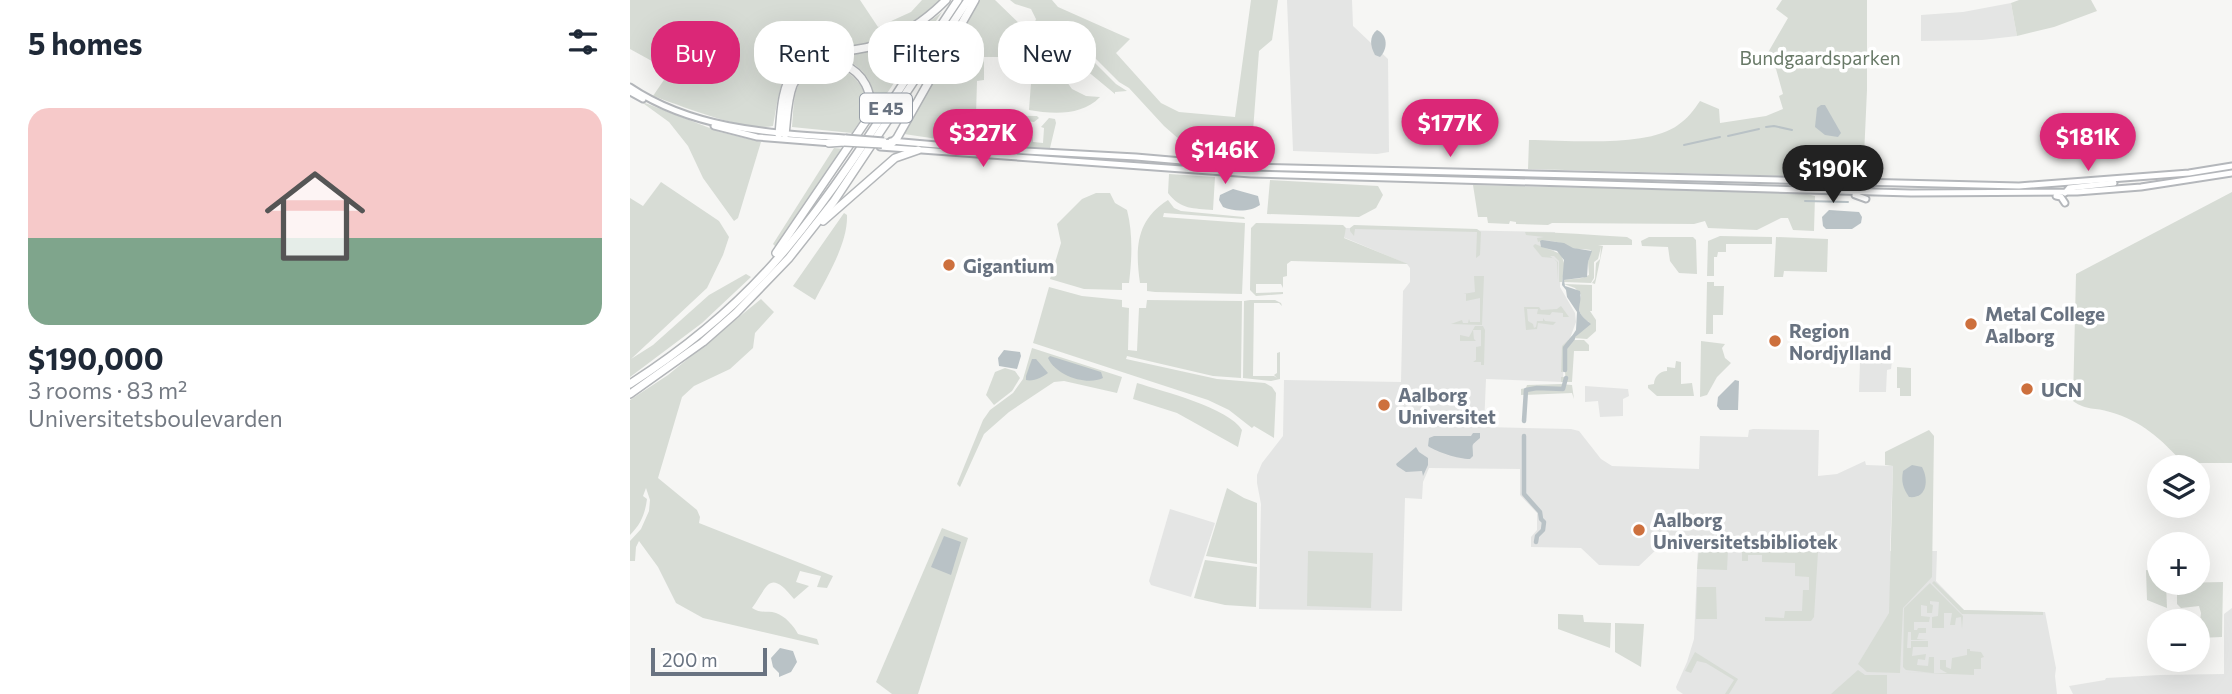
<!DOCTYPE html>
<meta charset="utf-8">
<style>
body{margin:0;font-family:Commissioner,sans-serif;background:#f6f6f7;color:#1f2937;height:100vh;display:flex;flex-direction:column;font-size:26px;white-space:nowrap}
*{box-sizing:border-box;margin:0}
p{font-size:23px;color:#747a83}
.icon{flex:none;width:38px;height:38px;fill:none;stroke:currentColor;stroke-width:2;stroke-linecap:round;stroke-linejoin:round}
.map{position:relative;flex:1;overflow:hidden}
.details{display:flex;flex-direction:column;background:#fff;width:630px}
.details>*{flex:none}
.hud{position:absolute;left:21px;top:21px;width:665px;height:63px;display:flex;gap:14px}
.fabs{position:absolute;left:1517px;top:455px;display:grid;gap:14px}
.fabs a{display:grid;place-items:center;width:63px;height:63px;border-radius:50%;background:#fff;box-shadow:0 7px 28px #0002;font-size:35px}
.scale{position:absolute;left:21px;bottom:18px;width:116px;box-sizing:border-box;padding-left:7px;border:4px solid #697381;border-top:0;font-size:19px;line-height:24px;white-space:nowrap;color:#697381;-webkit-text-stroke:5px #fff;paint-order:stroke}
.price{position:absolute;translate:-50% -60px;padding:0 16px;border-radius:24px;background:#db2777;color:#fff;font-size:23px;line-height:46px;filter:drop-shadow(0 2px 4px #0008)}
.price::after{content:'';position:absolute;left:50%;top:42px;width:21px;height:16px;margin-left:-10px;background:inherit;clip-path:polygon(0 0,100% 0,50% 100%)}
.price.selected{background:#222;color:#fff}
ul{padding:0;list-style:none}
li{display:grid;align-content:center;gap:14px;height:371px;padding:0 28px}
li+li{border-top:2px solid #e0e1e3}
li span{display:grid;place-items:center;height:217px;border-radius:21px;color:#555}
li>.icon{margin-inline-start:auto}
span .icon{width:126px;height:126px;fill:#fffc;stroke-width:1}
li b{font-size:30px}
h2{display:flex;justify-content:space-between;align-items:center;height:84px;padding:0 28px;font-size:30px}
.chip{padding:0 24px;border-radius:28px;background:#fff;box-shadow:0 7px 28px #0002;font-size:24px;line-height:63px}
.chip.selected{background:#db2777;color:#fff}
main{display:flex;flex:1;min-height:0}
.map>svg:first-child{display:block}
</style>
<main>
<section class="details">
<h2>5 homes<svg class="icon" aria-label="filters" viewBox="0 0 24 24"><path d="M4 7h16M4 17h16"/><circle cx="9" cy="7" r="2"/><circle cx="15" cy="17" r="2"/></svg></h2>
<ul>
<li><span style="background:linear-gradient(#f6c9c9 60%,#7fa58c 0)"><svg class="icon" aria-label="home" viewBox="0 0 24 24"><path d="M3 11l9-7 9 7M6 9v11h12V9"/></svg></span><div><b>$190,000</b><p>3 rooms · 83 m²</p><p>Universitetsboulevarden</p></div></li>
</ul>
</section>
<div class="map">
<svg width="1602" height="694" viewBox="0 0 1602 694">
<rect width="100%" height="100%" fill="#f6f6f4"/>
<g fill="#e4e5e4">
<path d="M657 0H722L723 26 758 59 759 152 747 154 663 151Z"/>
<path d="M1381 3 1387 36 1352 40 1291 41V15L1333 12Z"/>
<path d="M716 228 925 232 924 253 931 260 930 287 945 313 946 322 939 341 934 347 933 382 856 379 854 427 941 429 949 431 971 459 982 466 1069 469 1070 436 1118 437 1119 430 1123 429 1189 430 1188 476 1207 474 1235 461 1236 465 1263 466 1260 551H1307L1306 581 1334 610 1415 612 1426 668 1425 676 1427 694H1053L1047 690 1046 687 1057 662 1064 639 1068 548 1029 547 1009 566 969 565 951 548 901 547V537L907 530V513L890 495V469L799 468 793 482 792 499 775 498 772 611 629 609 631 504 627 483V475L632 463 653 436 654 380 771 382 773 291 780 282V268L777 264 713 237Z"/>
<path d="M1230 361H1262L1261 369 1257 370 1256 392H1229Z"/>
<path d="M955 386 998 389 999 396 993 399V416L970 417 968 401 955 402Z"/>
<path d="M540 509 585 523 561 597 521 585 519 581Z"/>
<path d="M1602 608V694H1443L1439 686 1475 680 1476 678 1530 675 1594 674V614Z"/>
</g>
<g fill="#d7dcd5">
<path d="M0 0H230L248 27 281 12 292 0H310C292 17 270 34 247 42 238 44 229 48 220 49 199 53 176 49 160 69 148 84 147 107 143 126 115 132 52 106 23 96L40 71 0 49Z"/>
<path d="M348 0H365L393 27 394 34 416 53 442 89 456 96 470 97C452 116 423 114 399 110L401 83 398 80 395 57H354V80L347 81 346 115 407 116 409 118 404 122 391 120 386 134 403 137V142L413 143 414 128 411 127 419 118 425 119 426 123 420 148 341 144 274 134Z"/>
<path d="M380 0H422L428 7 500 39 486 53 531 103 549 112 605 117 621 0H648L642 40 629 51 622 144 629 154 559 148 534 126 499 88 489 82 459 52 446 60 404 25 406 19 401 9 385 4Z"/>
<path d="M1152 0H1237V90L1233 178 898 169 899 140C938 140 1017 148 1048 125 1057 119 1064 110 1070 101L1089 109 1090 123 1136 116 1153 109 1149 96 1153 94 1146 69 1136 56 1158 18 1146 9Z"/>
<path d="M1389 0H1461L1467 11 1424 27 1387 36 1381 3Z"/>
<path d="M312 12 245 111C246 84 235 67 210 57 252 50 279 38 312 12Z"/>
<path d="M460 58 486 84 497 91 485 92V94L456 70 454 65Z"/>
<path d="M196 66C220 67 241 87 234 113 232 120 226 126 222 133L162 127C165 95 161 77 196 66Z"/>
<path d="M10 101 90 132 131 142 108 218 104 221 73 178 58 146 39 122Z"/>
<path d="M204 148 215 149 146 247 143 244Z"/>
<path d="M539 174 585 177 583 210C563 208 551 210 538 193Z"/>
<path d="M640 180 748 186 753 195 746 208 729 217 637 214Z"/>
<path d="M31 182 89 221 99 237 93 255 77 288 1 359 23 345 79 295 116 274 121 277 72 323 0 377V198L13 206Z"/>
<path d="M843 185 1172 193 1185 196 1184 231 1163 230 1158 218H1151L1127 230 1078 228 1075 221 1064 224 922 223 918 225 886 224V222L880 221 879 224 858 223 857 217H848Z"/>
<path d="M1602 192V463H1553C1531 439 1512 421 1480 412 1465 407 1457 411 1443 401L1446 274Z"/>
<path d="M466 193H480L485 203 497 210C503 233 502 259 499 283H492V290L454 289 420 279 431 243 427 224 452 199Z"/>
<path d="M538 200 544 208 551 211 614 217 615 219 534 213 533 217 615 223 612 294 525 292 517 291V283H510C505 248 506 220 538 200Z"/>
<path d="M214 213 217 215C218 243 198 275 185 300L163 286Z"/>
<path d="M626 223 713 225 716 228 714 238 778 264 661 261 657 264V276L653 277V288L651 284H626V293L653 292V294L626 296 620 290 621 228Z"/>
<path d="M724 225 847 229 851 232 850 255 846 258 847 232 725 229 724 236 720 231V228Z"/>
<path d="M895 232C929 232 963 235 997 237L1002 240V245H968L973 246 965 284 962 283 965 279 966 263 970 259 971 247 968 259 964 262V278L961 283 934 282V280L952 278 959 275 958 262 961 250C955 249 948 250 942 248 931 243 919 238 908 242L907 238 914 237 896 235Z"/>
<path d="M893 236 911 256 903 246 905 244 931 254 935 266 932 282H929V261L924 256H920L928 262 927 281V262L923 258 912 257Z"/>
<path d="M1090 236 1142 237V244H1096V252H1088L1087 257H1084V276H1077L1078 241Z"/>
<path d="M1019 237H1063L1066 240 1067 274 1049 273 1040 261 1038 247 1012 246 1011 241Z"/>
<path d="M1146 237 1198 239 1197 272 1154 271 1153 277H1144Z"/>
<path d="M844 276H854L852 325 821 324 832 320 833 323H838L839 319 840 322H850V298L836 301V294H833L845 292Z"/>
<path d="M1077 282H1084V286H1094L1093 315H1083V334H1076Z"/>
<path d="M934 284 962 285V311H960L966 320V331L957 339 944 338 959 322C947 315 948 306 951 295L945 288Z"/>
<path d="M419 287 452 296 492 300V307L499 308 498 350 507 351 509 308H516L517 300 612 301 611 378 583 376 497 356 496 359 587 379 635 383 642 387 646 393 644 438 624 426 622 428 599 410 578 400 403 343Z"/>
<path d="M131 299 144 312 125 333 123 348 100 369 64 386 52 397 28 478 67 510 70 517 69 523 203 576 197 588 187 587 191 576 170 571 166 582 179 586 164 599C139 568 138 586 122 608 131 614 137 610 146 613 155 616 164 626 168 634L187 639 189 645 73 618 46 603 28 567 9 541 6 547 5 561H0V541L11 529 19 511 20 500 16 488 13 496 17 499C15 514 11 524 0 535V400L38 375Z"/>
<path d="M620 300H645L651 303 652 306 649 303H624L623 376H644L647 378 644 375 647 373V353L650 352V379L641 381 613 378 614 301Z"/>
<path d="M931 306 939 317H933V313L922 312 920 315 907 314 908 309H897L898 321 903 324 904 328 906 327 907 321H913V318L915 321 926 322 923 325 908 323 907 329 896 330 894 307H909L911 310 927 309Z"/>
<path d="M845 326H853L855 330 854 365H851V362H843L846 360V347L851 346V330H843L844 339 846 341H830V335L839 337Z"/>
<path d="M938 340H954L959 345V351H944L942 382H931V377H935L936 382 935 372H931L932 346Z"/>
<path d="M1071 341 1095 344 1092 348 1095 358 1101 363 1087 377 1077 395 1070 397Z"/>
<path d="M402 348 492 377 487 393 434 381 424 382 379 412 354 434 330 487 327 484 353 420 360 410 383 393 393 379Z"/>
<path d="M1046 361 1051 362V384L1062 383 1064 396H1027L1018 388V385L1024 384C1024 377 1030 371 1037 371V367L1045 368Z"/>
<path d="M1267 367 1281 368V396H1270V388H1267Z"/>
<path d="M375 368 385 371 390 378 382 391 364 405 356 395 365 372Z"/>
<path d="M507 383C532 391 599 408 612 430L608 447 547 413 503 399Z"/>
<path d="M931 384 942 385 944 399 942 393 891 395V389L896 388 897 385Z"/>
<path d="M1299 430 1304 436 1302 577 1273 608 1270 673 1237 672 1228 664 1259 613 1263 466 1255 465V452Z"/>
<path d="M597 488 614 498 627 503V564L576 556Z"/>
<path d="M312 528 338 538 288 694H262L246 682Z"/>
<path d="M1117 547 1188 552 1184 617 1181 621H1135V617L1154 618 1155 611H1172L1173 590H1179V577L1165 576V563L1132 562V555H1118V561H1112V549Z"/>
<path d="M1069 549 1098 550 1097 570 1067 569Z"/>
<path d="M678 551 743 553 741 608 677 606Z"/>
<path d="M575 560 627 567 626 607 595 605 564 598Z"/>
<path d="M1516 570 1529 571 1530 583H1536L1537 608 1517 600Z"/>
<path d="M1304 581 1334 610 1413 612V615L1332 614 1302 583Z"/>
<path d="M1593 582 1592 637 1568 638 1571 613 1569 606 1551 608 1547 604V583Z"/>
<path d="M1300 583 1333 616 1332 629 1331 617 1326 618 1325 625H1320L1322 613H1314V628H1302V617L1308 616 1309 602 1300 601V604L1303 605 1302 613H1297V606L1291 605V616L1300 617 1299 622H1284V630H1287L1288 628H1296V633H1289L1287 639 1298 640H1281V632H1278L1277 648H1281V641H1298V647H1283L1282 656 1296 654 1295 660 1288 659 1287 665 1298 666 1299 657H1304V673H1317L1310 669V660H1316V667L1321 669 1322 658 1337 655V649H1340V651L1351 652 1354 657 1351 658V669H1344V675L1273 672 1303 673 1276 670 1273 667 1274 608Z"/>
<path d="M1067 587H1086L1087 619H1066Z"/>
<path d="M928 614 953 615 954 622 981 623 980 648 928 629Z"/>
<path d="M985 623 1014 624 1011 667 985 652Z"/>
<path d="M1065 652 1108 679 1099 694H1095L1104 680 1076 663 1067 661 1061 673 1055 671Z"/>
<path d="M1228 670 1235 675H1257V694H1201Z"/>
</g>
<g fill="#b9c2c6">
<path d="M747 30C758 35 758 49 750 57L745 55C740 46 739 36 747 30Z"/>
<path d="M1191 105H1195L1211 133 1208 137 1195 135 1185 127 1187 108Z"/>
<path d="M603 189 628 196 630 205C620 212 604 212 593 207L589 200 590 195Z"/>
<path d="M1199 210 1229 212 1232 217 1231 223 1222 229H1196L1193 226 1192 217Z"/>
<path d="M912 240 934 243 943 248 962 251 958 262 957 277 934 280 935 286 950 291C953 308 941 309 961 324L944 338 942 336 946 330 947 312 937 297 936 290 932 285 934 260 927 251 911 247 910 241Z"/>
<path d="M374 350 390 352 391 356 387 369 369 366 368 358Z"/>
<path d="M420 356 471 372 473 378C457 386 426 376 418 358Z"/>
<path d="M402 359H406L418 373C413 377 403 382 396 380V376Z"/>
<path d="M1105 380 1109 381 1108 410H1090L1087 406 1088 397Z"/>
<path d="M843 433H850V438C840 447 843 442 843 456L840 459C828 459 807 452 798 446L799 438 804 436H841Z"/>
<path d="M786 447 789 452 798 458V465L793 476 792 471 776 472 767 466 766 464Z"/>
<path d="M1282 465 1292 467C1299 480 1297 499 1279 497 1273 488 1271 482 1273 471Z"/>
<path d="M314 536 331 542 321 575 301 567Z"/>
<path d="M150 648 163 651 167 662 161 672 149 677V673L143 667 141 658Z"/>
</g>
<g fill="none" stroke-linecap="round" stroke-linejoin="round">
<g stroke="#b9c2c6" stroke-width="2">
<path d="M1136 127 1144 126 1162 130"/>
<path d="M1098 136 1129 129"/>
<path d="M1054 145 1090 137"/>
<path d="M1175 201 1218 202"/>
</g>
<g stroke="#b9c2c6" stroke-width="4.5">
<path d="M935 370V348L943 338"/>
<path d="M894 421 896 390 907 388 933 389 936 378"/>
<path d="M894 436V494L910 512 911 519 914 522 913 530 907 536 906 542"/>
</g>
<defs>
<g id="major">
<path d="M0 87C64 130 142 133 216 138"/>
<path d="M0 92 13 99"/>
<path d="M84 126 127 137 202 143"/>
<path d="M261 141 341 148 506 157 621 167 1389 186 1559 173 1602 166"/>
<path d="M250 147 621 174 1281 193 1447 192 1511 187 1602 173"/>
<path d="M1172 187H1235L1244 183"/>
<path d="M1435 193 1439 188 1484 183"/>
<path d="M1225 195 1236 199"/>
<path d="M1426 196 1431 197 1435 203"/>
</g>
<g id="highway">
<path d="M149 134C151 114 151 88 164 71 180 49 224 54 249 44 274 35 297 19 316 0"/>
<path d="M199 143 214 142"/>
<path d="M252 144 262 143 267 138 345 0"/>
<path d="M193 221 265 158 288 150"/>
<path d="M146 253 238 118C253 66 184 39 163 85 157 100 157 119 155 134"/>
<path d="M0 384C58 347 112 302 156 249 220 172 272 83 328 0"/>
<path d="M0 394 73 342 106 313 159 258 204 201 338 0"/>
</g>
</defs>
<use href="#major" stroke="#b4b7bb" stroke-width="9"/>
<use href="#highway" stroke="#b3b6b9" stroke-width="10"/>
<use href="#major" stroke="#fff" stroke-width="5"/>
<use href="#highway" stroke="#fff" stroke-width="7"/>
<defs>
<path id="major-bridge" d="M216 138 254 141"/>
<path id="highway-bridge" d="M214 142 252 144"/>
</defs>
<use href="#major-bridge" stroke="#b4b7bb" stroke-width="9" stroke-linecap="butt"/>
<use href="#highway-bridge" stroke="#b3b6b9" stroke-width="10" stroke-linecap="butt"/>
<use href="#major-bridge" stroke="#fff" stroke-width="5"/>
<use href="#highway-bridge" stroke="#fff" stroke-width="7"/>
</g>
<g fill="#cd703d" stroke="#fff" stroke-width="2.5">
<circle cx="319" cy="265" r="7"/>
<circle cx="1341" cy="324" r="7"/>
<circle cx="1145" cy="341" r="7"/>
<circle cx="1397" cy="389" r="7"/>
<circle cx="754" cy="405" r="7"/>
<circle cx="1009" cy="530" r="7"/>
</g>
<g text-anchor="middle" dominant-baseline="central" stroke-width="7" stroke-linejoin="round" paint-order="stroke">
<rect fill="#fff" stroke="#969da7" stroke-width="2" x="230" y="93.5" width="52" height="29" rx="5"/>
<g font-size="18" font-weight="bold" fill="#697381">
<text x="256" y="108">E 45</text>
</g>
<g font-size="19" fill="#687967" stroke="#fff">
<text x="1190" y="57">Bundgaardsparken</text>
</g>
<g font-size="19" font-weight="bold" fill="#697381" stroke="#fff" text-anchor="start">
<text x="333" y="265">Gigantium</text>
<text x="1355" y="313">Metal College<tspan x="1355" dy="22">Aalborg</tspan></text>
<text x="1159" y="330">Region<tspan x="1159" dy="22">Nordjylland</tspan></text>
<text x="1411" y="389">UCN</text>
<text x="768" y="394">Aalborg<tspan x="768" dy="22">Universitet</tspan></text>
<text x="1023" y="519">Aalborg<tspan x="1023" dy="22">Universitetsbibliotek</tspan></text>
</g>
</g>
</svg>
<div class="fabs">
<a><svg class="icon" aria-label="layers" viewBox="0 0 24 24"><path d="M12 4l9 5-9 5-9-5zM3 14l9 5 9-5"/></svg></a>
<a>+</a>
<a>−</a>
</div>
<div class="scale">200 m</div>
<b class="price" style="left:820px;top:159px">$177K</b>
<b class="price" style="left:353px;top:169px">$327K</b>
<b class="price" style="left:1458px;top:173px">$181K</b>
<b class="price" style="left:595px;top:186px">$146K</b>
<b class="price selected" style="left:1203px;top:205px">$190K</b>
<div class="hud">
<a class="chip selected">Buy</a>
<a class="chip">Rent</a>
<a class="chip">Filters</a>
<a class="chip">New</a>
</div>
</div>
</main>
